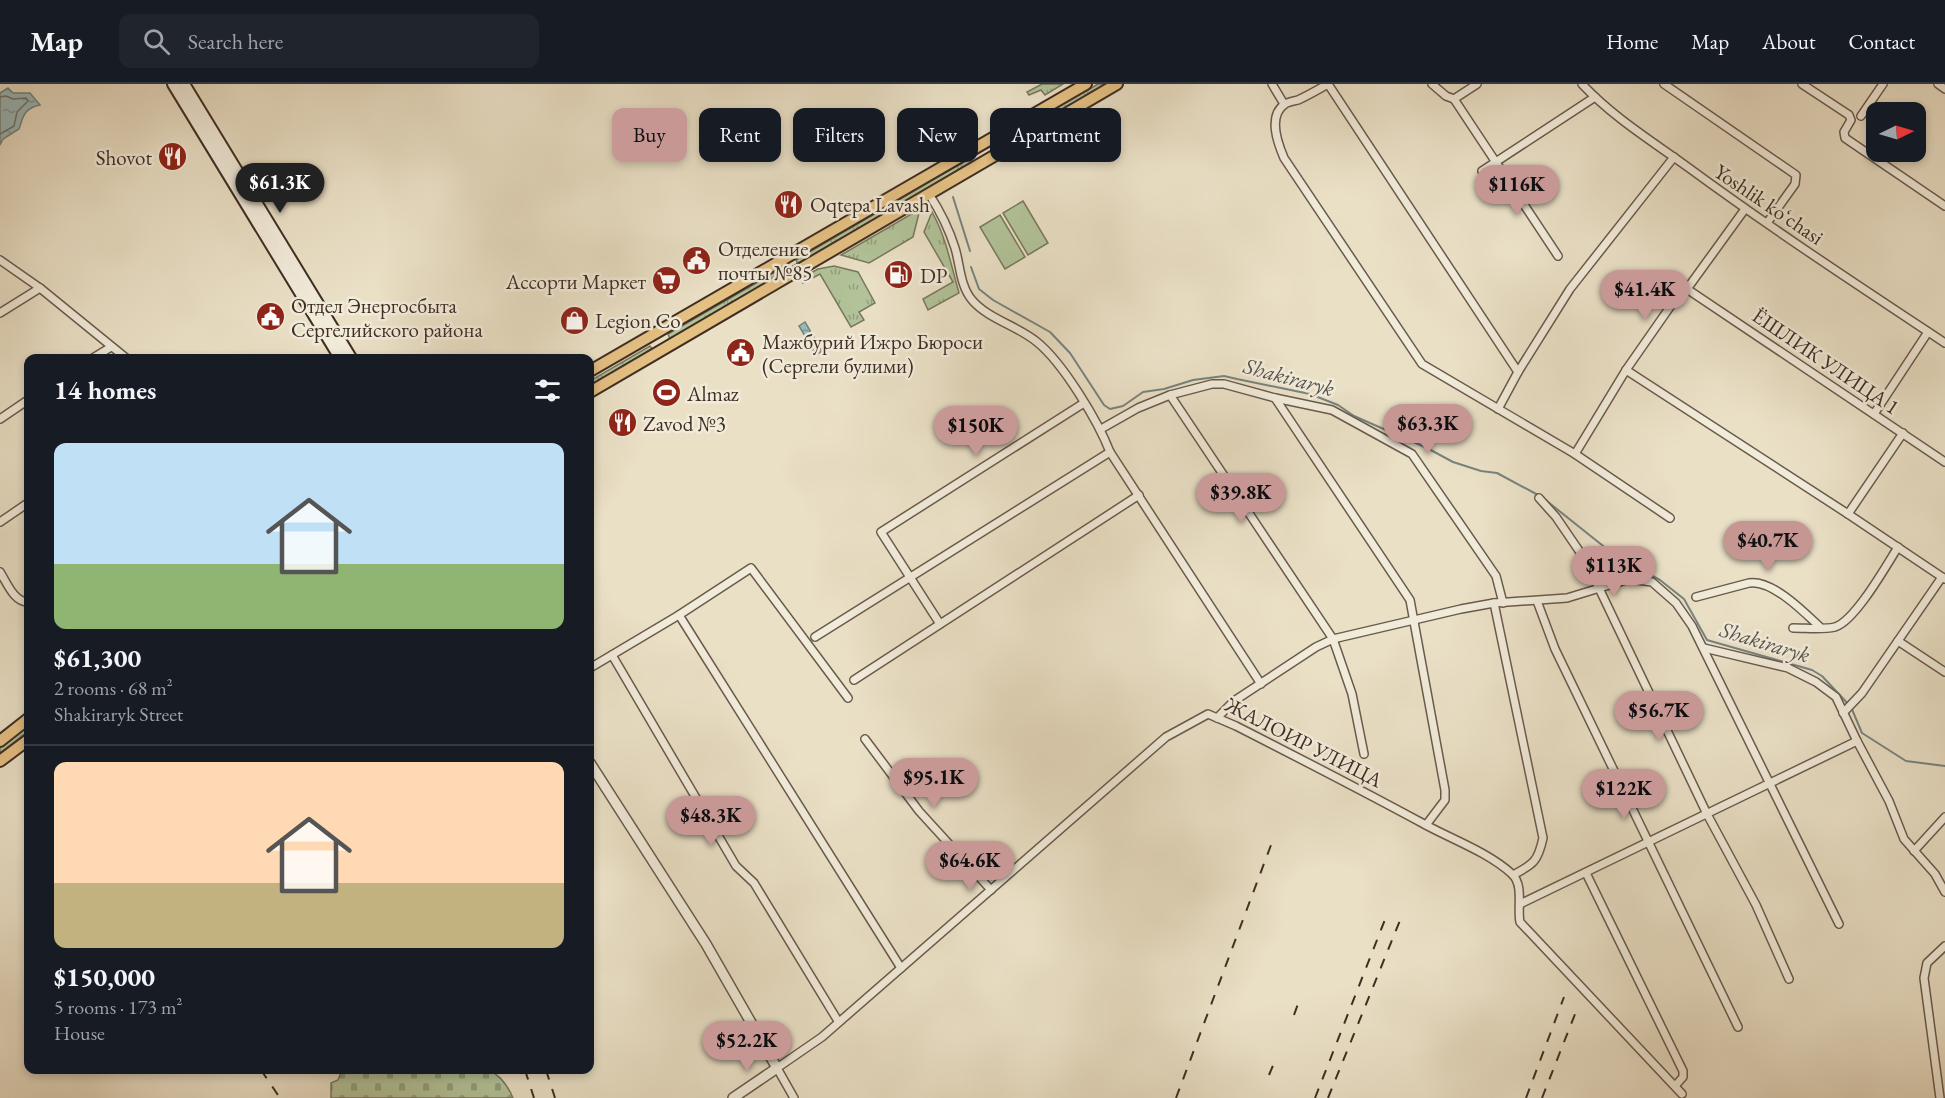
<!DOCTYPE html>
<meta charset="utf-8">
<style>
body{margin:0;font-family:"EB Garamond",serif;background:#20242c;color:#f1f3f6;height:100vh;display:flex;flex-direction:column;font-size:22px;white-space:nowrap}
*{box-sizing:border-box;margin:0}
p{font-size:20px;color:#9ea1a6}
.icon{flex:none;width:33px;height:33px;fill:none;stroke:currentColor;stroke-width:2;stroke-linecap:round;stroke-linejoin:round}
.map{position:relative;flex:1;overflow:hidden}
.drawer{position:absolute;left:24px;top:270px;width:570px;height:720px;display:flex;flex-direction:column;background:#171b24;border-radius:12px;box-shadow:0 3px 9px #0003}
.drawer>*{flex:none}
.banner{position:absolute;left:612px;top:24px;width:570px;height:54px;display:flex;gap:12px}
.needle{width:39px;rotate:85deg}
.tools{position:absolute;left:1866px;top:18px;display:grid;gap:12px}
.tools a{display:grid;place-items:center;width:60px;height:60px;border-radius:12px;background:#171b24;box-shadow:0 3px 9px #0003;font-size:30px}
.price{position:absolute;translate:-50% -51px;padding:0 14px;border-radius:21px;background:#c59692;color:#111;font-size:20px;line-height:39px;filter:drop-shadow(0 2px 3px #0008)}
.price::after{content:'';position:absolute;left:50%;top:36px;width:18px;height:14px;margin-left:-9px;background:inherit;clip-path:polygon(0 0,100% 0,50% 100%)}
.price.selected{background:#222;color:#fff}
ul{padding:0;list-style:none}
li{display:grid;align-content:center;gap:12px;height:318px;padding:0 30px}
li+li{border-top:2px solid #363941}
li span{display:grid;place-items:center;height:186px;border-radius:12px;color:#555}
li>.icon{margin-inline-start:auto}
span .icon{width:108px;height:108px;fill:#fffc;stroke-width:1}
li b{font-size:26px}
h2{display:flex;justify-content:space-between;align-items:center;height:72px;padding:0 30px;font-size:26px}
.pill{padding:0 21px;border-radius:12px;background:#171b24;box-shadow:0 3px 9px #0003;font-size:21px;line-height:54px}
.pill.selected{background:#c59692;color:#111}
header{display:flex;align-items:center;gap:36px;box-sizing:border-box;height:84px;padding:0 30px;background:#171b24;border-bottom:2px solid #363941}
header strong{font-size:28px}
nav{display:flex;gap:33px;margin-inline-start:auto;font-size:21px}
.search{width:420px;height:54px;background:#20242c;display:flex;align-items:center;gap:15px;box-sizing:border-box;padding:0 21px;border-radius:12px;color:#9ea1a6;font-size:22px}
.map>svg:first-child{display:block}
</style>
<header>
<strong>Map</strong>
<div class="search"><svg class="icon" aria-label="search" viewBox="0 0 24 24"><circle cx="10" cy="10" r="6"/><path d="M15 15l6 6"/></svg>Search here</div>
<nav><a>Home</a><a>Map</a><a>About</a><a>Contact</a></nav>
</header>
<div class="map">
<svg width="1945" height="1014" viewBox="0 0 1945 1014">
<defs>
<pattern id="grass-tufts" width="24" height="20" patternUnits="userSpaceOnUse" patternTransform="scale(1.5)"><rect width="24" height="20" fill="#b2c399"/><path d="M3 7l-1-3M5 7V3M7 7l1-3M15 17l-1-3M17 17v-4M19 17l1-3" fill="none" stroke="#929f7d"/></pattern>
<pattern id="cemetery-stones" width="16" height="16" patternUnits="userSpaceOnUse" patternTransform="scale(1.5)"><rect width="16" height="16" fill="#b2c399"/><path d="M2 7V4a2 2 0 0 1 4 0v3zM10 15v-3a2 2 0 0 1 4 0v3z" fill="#929f7d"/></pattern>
<pattern id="water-ripples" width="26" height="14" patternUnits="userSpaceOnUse" patternTransform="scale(1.5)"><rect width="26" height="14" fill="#9abbbc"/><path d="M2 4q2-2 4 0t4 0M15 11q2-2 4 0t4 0" fill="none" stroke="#7f9899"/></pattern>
</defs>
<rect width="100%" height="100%" fill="#eae0c6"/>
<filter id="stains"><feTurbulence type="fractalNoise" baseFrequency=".00333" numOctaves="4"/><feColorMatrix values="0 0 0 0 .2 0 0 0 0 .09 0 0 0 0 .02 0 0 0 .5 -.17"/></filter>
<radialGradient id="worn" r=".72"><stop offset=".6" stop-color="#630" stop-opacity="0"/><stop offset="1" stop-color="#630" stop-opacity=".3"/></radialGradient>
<g fill="url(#grass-tufts)" stroke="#79785e" stroke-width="1.5">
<path d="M1042 0H1063L1045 11 1041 6 1029 11 1027 8Z"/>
<path d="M1098 0H1107L999 63 996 59Z"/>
<path d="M970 74 972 78 798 180 796 176Z"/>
<path d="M920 125 913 153 869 179 841 171Z"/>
<path d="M932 128C946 153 951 181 959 209L928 226 923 215 953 198 924 148Z"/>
<path d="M834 182 858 188 875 219 859 228 864 236 851 243 820 190 803 199V193L818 185Z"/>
<path d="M777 187 779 191 670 255 668 250Z"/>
<path d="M650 262 652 265 590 302V297Z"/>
<path d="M28 642V647L0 669V663Z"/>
</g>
<path fill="url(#cemetery-stones)" stroke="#79785e" stroke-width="1.5" d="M342 986H489C501 992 508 1002 513 1014H331V999L338 996Z"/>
<g fill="#b2c399" stroke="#79785e" stroke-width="1.5">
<path d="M1023 117 1048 159 1028 171 1003 129Z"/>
<path d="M1000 131 1025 173 1005 185 980 143Z"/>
</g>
<g fill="url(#water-ripples)" stroke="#76837f" stroke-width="1.5">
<path d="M8 4 13 9H30L40 21C24 24 23 33 19 45L3 55 0 61V9Z"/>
<path d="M805 238 822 267 816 271 799 242Z"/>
</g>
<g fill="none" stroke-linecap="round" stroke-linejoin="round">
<path stroke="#6d7470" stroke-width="1.5" d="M0 13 6 12 13 15 26 14 28 17 17 28 14 42 0 50"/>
<g stroke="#76837f" stroke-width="2">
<path d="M953 113 970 167"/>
<path d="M971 183 979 205 993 216 1050 248 1070 269 1104 321 1110 325 1123 322 1143 308 1164 305 1193 296 1224 292 1237 295 1310 310 1338 321 1354 332 1427 364 1453 378 1481 387 1497 389 1538 411"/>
<path d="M1543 414 1617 473 1660 496 1684 515 1707 556 1812 586 1822 592 1851 623 1862 649 1906 677 1945 682"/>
</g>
<defs>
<g id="minor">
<path d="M1272 0 1284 20"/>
<path d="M1328 0C1319 5 1309 11 1298 16 1294 17 1288 18 1285 20 1267 32 1278 60 1284 74L1422 280 1575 370 1670 434"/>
<path d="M1328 0 1518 288"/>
<path d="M1432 0 1446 12 1454 15 1558 172"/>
<path d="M1582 0C1614 34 1652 57 1689 84 1772 145 1859 202 1945 259"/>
<path d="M1664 0 1796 91 1795 100 1767 139"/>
<path d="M1802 0 1849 31 1851 36 1844 48 1845 54 1945 122"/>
<path d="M1938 0 1945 5"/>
<path d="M1454 15 1477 0"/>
<path d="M1861 32 1883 0"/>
<path d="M1482 87 1595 13"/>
<path d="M929 110C940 127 949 145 955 164 960 180 960 202 972 216 988 235 1018 242 1037 258 1063 279 1098 337 1110 368L1261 600"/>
<path d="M0 176 40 204 126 274"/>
<path d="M1687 205 1945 378"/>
<path d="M0 229 40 204"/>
<path d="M93 274 111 263"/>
<path d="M1626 286 1848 430 1945 495"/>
<path d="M1170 311 1333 555 1352 610 1364 670"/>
<path d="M1275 314 1332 326 1412 370 1496 492 1503 519"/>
<path d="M1498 325 1518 288 1570 205 1674 73"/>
<path d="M1874 330 1928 248"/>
<path d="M0 335 28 316"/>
<path d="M1101 345 1138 324 1170 311 1212 300H1224L1275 314 1410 516 1445 706V716L1426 741"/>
<path d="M1575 370 1626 286 1672 220 1687 205 1745 125"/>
<path d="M1539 414 1556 433 1586 477 1707 730 1756 821 1789 895"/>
<path d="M1848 430 1903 349"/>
<path d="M0 438 28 419"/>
<path d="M0 488C7 499 14 518 28 518"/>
<path d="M1696 513 1749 499C1772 495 1805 529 1821 544"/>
<path d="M1537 517 1555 565 1738 943"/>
<path d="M1494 519 1543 754C1538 777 1534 780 1513 791"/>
<path d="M679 531 901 884"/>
<path d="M940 540 881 448 1084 319"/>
<path d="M1793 544C1807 544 1822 546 1835 543 1855 537 1886 482 1898 463"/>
<path d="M815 553 1110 368"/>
<path d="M1898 557 1945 588"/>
<path d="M1704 564 1788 584 1816 598 1836 613 1857 657 1889 717 1904 755 1935 790 1945 808"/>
<path d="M612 571 736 782 754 799 838 937"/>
<path d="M590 584 679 531 751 484 848 614"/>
<path d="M854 596 1139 411"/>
<path d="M1843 629 1862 609 1942 493"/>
<path d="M1217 634 1234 617 1316 563 1333 555 1461 525 1494 519 1567 514 1629 495 1652 498 1676 519 1692 542 1839 840"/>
<path d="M865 655 919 727 991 806"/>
<path d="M1914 767 1945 733"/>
<path d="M1586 789 1683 987V993L1675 1002"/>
<path d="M1520 820 1857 657"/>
<path d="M794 1014 777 984 822 953 1166 653 1208 630 1236 642C1299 674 1361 706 1424 740 1451 755 1488 768 1512 790 1524 801 1517 824 1520 838L1682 1010"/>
<path d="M1940 1014 1924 894 1927 879 1945 862"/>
</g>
<path id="tertiary" d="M590 679 706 860 777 984 733 1014"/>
<g id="secondary">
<path d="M173 0 340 274"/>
<path d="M184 0 351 274"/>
</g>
<g id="primary">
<path d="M590 287 1086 0"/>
<path d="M590 308 1117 0"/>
<path d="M0 657 28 635"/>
<path d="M0 677 28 656"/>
</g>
</defs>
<use href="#minor" stroke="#6a5a4c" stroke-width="10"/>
<use href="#tertiary" stroke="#6a5a4c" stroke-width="12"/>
<use href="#secondary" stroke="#402e24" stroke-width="14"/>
<use href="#primary" stroke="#402e24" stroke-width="14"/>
<use href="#minor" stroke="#f1ebda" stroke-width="7"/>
<use href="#tertiary" stroke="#f1ebda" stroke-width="9"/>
<use href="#secondary" stroke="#f1ebda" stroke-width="10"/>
<use href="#primary" stroke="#e5c083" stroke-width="10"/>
<g stroke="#402e24" stroke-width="2" stroke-dasharray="10 10" stroke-linecap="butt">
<path d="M1294 931 1299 917"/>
<path d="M261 986 280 1014"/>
<path d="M525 986 534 1014"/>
<path d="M546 986 555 1014"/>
<path d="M1269 991 1274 979"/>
<path d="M1176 1014 1271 761"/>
<path d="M1315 1014 1386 833"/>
<path d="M1328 1014 1401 834"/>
<path d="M1526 1014 1564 913"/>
<path d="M1542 1014 1577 925"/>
</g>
</g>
<defs>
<symbol id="restaurant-disc" viewBox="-11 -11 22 22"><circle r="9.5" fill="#8f2418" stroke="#f1ebda"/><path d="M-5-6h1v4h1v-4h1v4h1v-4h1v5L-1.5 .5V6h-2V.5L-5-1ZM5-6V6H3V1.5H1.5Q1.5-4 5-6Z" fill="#fff"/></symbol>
<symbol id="civic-disc" viewBox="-11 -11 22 22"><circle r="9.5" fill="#8f2418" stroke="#f1ebda"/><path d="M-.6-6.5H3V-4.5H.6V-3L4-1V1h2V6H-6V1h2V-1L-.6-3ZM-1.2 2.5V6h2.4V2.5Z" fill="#fff"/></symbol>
<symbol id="fuel-disc" viewBox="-11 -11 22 22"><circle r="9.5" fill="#8f2418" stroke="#f1ebda"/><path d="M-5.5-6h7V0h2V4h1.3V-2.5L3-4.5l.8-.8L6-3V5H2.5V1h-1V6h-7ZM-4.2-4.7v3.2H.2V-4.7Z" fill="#fff"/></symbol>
<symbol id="supermarket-disc" viewBox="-11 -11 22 22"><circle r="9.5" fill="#8f2418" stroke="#f1ebda"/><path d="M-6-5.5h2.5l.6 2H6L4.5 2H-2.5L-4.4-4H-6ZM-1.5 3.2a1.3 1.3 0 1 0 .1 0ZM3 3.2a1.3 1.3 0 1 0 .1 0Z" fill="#fff"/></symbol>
<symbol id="shop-disc" viewBox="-11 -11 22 22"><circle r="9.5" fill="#8f2418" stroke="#f1ebda"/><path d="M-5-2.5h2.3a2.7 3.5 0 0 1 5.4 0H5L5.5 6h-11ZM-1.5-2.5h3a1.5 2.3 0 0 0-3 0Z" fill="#fff"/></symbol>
<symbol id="stadium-disc" viewBox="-11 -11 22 22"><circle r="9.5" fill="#8f2418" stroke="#f1ebda"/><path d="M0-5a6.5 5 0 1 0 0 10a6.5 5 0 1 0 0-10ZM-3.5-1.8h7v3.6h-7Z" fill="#fff"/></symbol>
</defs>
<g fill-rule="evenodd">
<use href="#restaurant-disc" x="156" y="56" width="33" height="33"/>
<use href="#restaurant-disc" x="772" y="104" width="33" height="33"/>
<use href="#civic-disc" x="680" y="160" width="33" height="33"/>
<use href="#fuel-disc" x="882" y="174" width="33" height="33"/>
<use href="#supermarket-disc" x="650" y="180" width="33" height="33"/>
<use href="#civic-disc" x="254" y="216" width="33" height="33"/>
<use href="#shop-disc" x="558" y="220" width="33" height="33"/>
<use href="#civic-disc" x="724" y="252" width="33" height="33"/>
<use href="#stadium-disc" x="650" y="292" width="33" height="33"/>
<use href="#restaurant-disc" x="606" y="322" width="33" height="33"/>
</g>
<g text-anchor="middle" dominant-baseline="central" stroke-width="5" stroke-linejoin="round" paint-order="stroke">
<g font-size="21" fill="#402e24" stroke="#f1ebda" text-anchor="start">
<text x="152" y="73" text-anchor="end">Shovot</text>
<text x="810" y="120">Oqtepa Lavash</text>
<text x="718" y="164">Отделение<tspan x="718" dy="24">почты №85</tspan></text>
<text x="920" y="191">DP</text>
<text x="646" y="197" text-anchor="end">Ассорти Маркет</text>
<text x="291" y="221">Отдел Энергосбыта<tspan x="291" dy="24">Сергелийского района</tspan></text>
<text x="595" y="236">Legion Co</text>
<text x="762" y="257">Мажбурий Ижро Бюроси<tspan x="762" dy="24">(Сергели булими)</tspan></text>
<text x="687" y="309">Almaz</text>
<text x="643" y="339">Zavod №3</text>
</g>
<g font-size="21" fill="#402e24" stroke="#f1ebda">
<text transform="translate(1769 120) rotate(34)">Yoshlik koʻchasi</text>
<text transform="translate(1826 277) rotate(34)">ЁШЛИК УЛИЦА 1</text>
<text transform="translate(1304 658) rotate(27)">ЖАЛОИР УЛИЦА</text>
</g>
<g font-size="22" font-style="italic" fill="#56514a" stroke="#f1ebda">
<text transform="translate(1289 293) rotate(15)">Shakiraryk</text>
<text transform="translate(1765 558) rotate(17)">Shakiraryk</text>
</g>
</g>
<rect width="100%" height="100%" filter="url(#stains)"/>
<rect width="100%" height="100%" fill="url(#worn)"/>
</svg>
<div class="tools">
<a><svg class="needle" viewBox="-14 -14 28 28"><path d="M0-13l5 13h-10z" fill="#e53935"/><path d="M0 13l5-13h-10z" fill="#9ea1a6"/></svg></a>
</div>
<b class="price selected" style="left:280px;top:130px">$61.3K</b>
<b class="price" style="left:1517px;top:132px">$116K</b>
<b class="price" style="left:1645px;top:237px">$41.4K</b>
<b class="price" style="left:1428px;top:371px">$63.3K</b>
<b class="price" style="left:976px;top:373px">$150K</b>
<b class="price" style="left:1241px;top:440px">$39.8K</b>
<b class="price" style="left:1768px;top:488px">$40.7K</b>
<b class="price" style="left:1614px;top:513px">$113K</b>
<b class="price" style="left:1659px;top:658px">$56.7K</b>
<b class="price" style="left:934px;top:725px">$95.1K</b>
<b class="price" style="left:1624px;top:736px">$122K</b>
<b class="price" style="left:711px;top:763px">$48.3K</b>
<b class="price" style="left:970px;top:808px">$64.6K</b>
<b class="price" style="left:747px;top:988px">$52.2K</b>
<div class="banner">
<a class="pill selected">Buy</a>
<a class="pill">Rent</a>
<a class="pill">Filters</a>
<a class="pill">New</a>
<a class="pill">Apartment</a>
</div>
<section class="drawer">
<h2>14 homes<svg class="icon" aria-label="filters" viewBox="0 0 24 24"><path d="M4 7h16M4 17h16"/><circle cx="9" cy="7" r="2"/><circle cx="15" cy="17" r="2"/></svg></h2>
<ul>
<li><span style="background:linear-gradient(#bfe0f5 65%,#8fb573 0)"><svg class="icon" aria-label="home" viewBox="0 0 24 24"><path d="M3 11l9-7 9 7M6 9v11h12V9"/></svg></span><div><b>$61,300</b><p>2 rooms · 68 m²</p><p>Shakiraryk Street</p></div></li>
<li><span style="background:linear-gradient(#ffd9b3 65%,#c2b280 0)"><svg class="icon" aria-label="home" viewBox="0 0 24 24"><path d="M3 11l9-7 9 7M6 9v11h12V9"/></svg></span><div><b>$150,000</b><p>5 rooms · 173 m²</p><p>House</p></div></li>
</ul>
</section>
</div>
